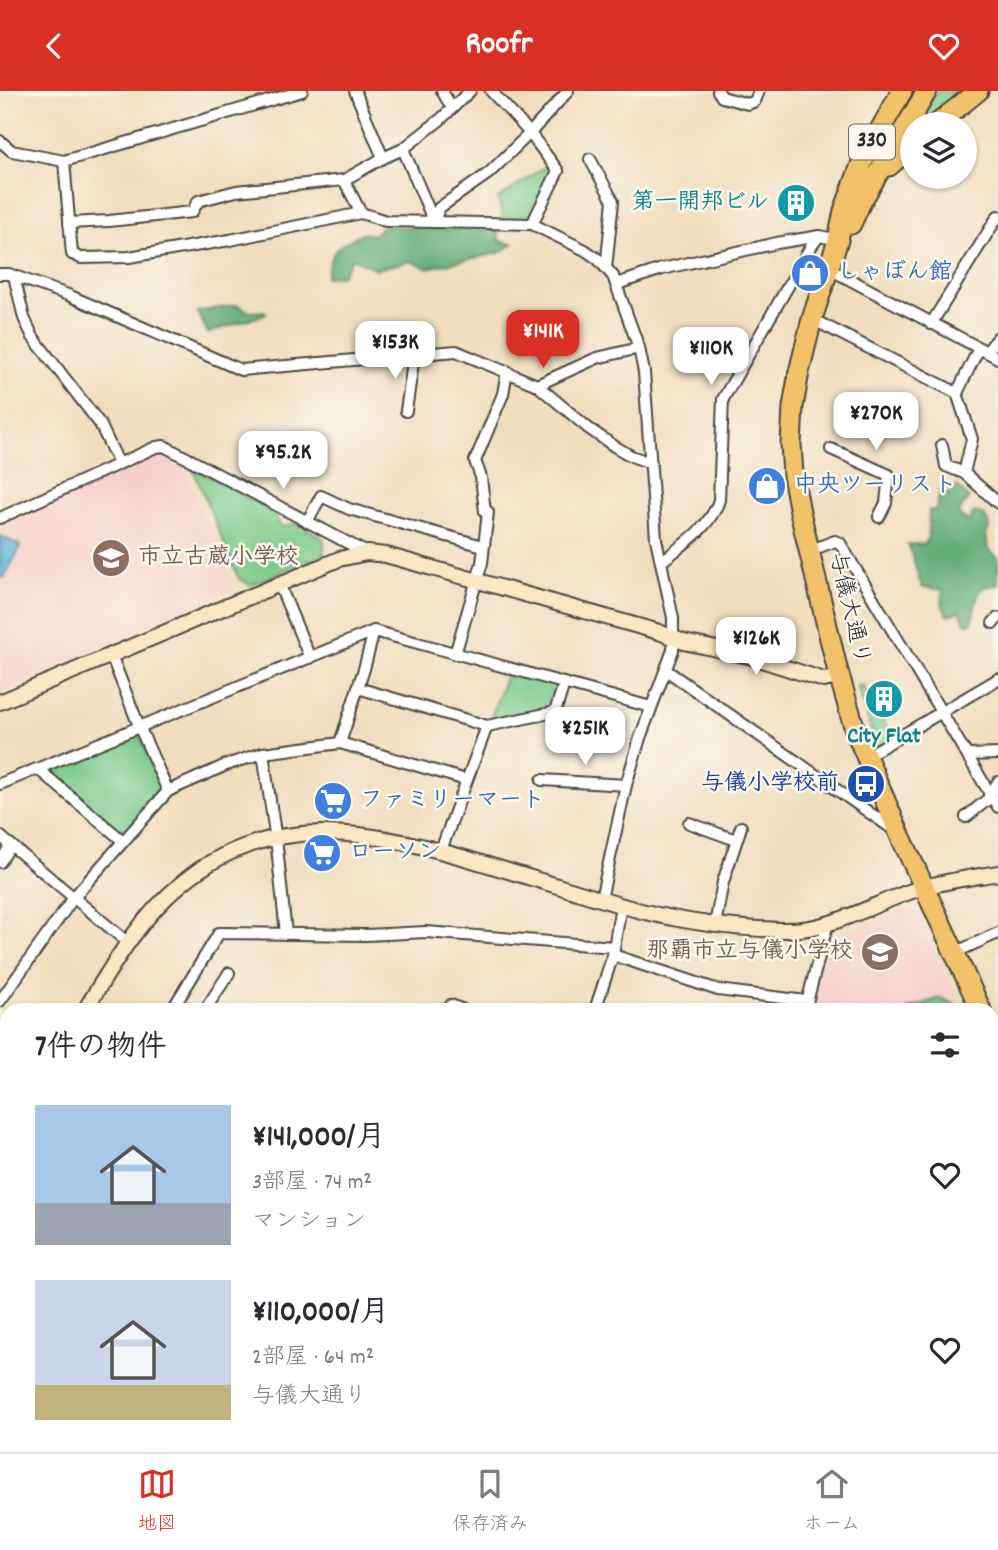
<!DOCTYPE html>
<html lang="ja">
<meta charset="utf-8">
<style>
body{margin:0;font-family:Dekko,"Klee One",sans-serif;background:#f2f2f3;color:#2b2b33;height:100vh;display:flex;flex-direction:column;font-size:26px;white-space:nowrap}
*{box-sizing:border-box;margin:0}
p{font-size:23px;color:#7c7c81}
.icon{flex:none;width:38px;height:38px;fill:none;stroke:currentColor;stroke-width:2;stroke-linecap:round;stroke-linejoin:round}
.map{position:relative;flex:1;overflow:hidden}
.details{position:absolute;left:0px;top:912px;width:999px;height:450px;display:flex;flex-direction:column;background:#fff;border-radius:21px 21px 0 0;box-shadow:0 2px 5px #0004}
.details>*{flex:none}
.buttons{position:absolute;left:900px;top:21px;display:grid;gap:14px}
.buttons a{display:grid;place-items:center;width:77px;height:77px;border-radius:50%;background:#fff;box-shadow:0 2px 5px #0004;font-size:35px}
.price{position:absolute;translate:-50% -60px;padding:0 16px;border-radius:14px;background:#fff;color:#222;font-size:23px;line-height:46px;filter:drop-shadow(0 2px 4px #0008)}
.price::after{content:'';position:absolute;left:50%;top:42px;width:21px;height:16px;margin-left:-10px;background:inherit;clip-path:polygon(0 0,100% 0,50% 100%)}
.price.current{background:#d93025;color:#fff}
ul{padding:0;list-style:none}
li{display:flex;align-items:center;gap:21px;height:175px;padding:0 35px}
li span{display:grid;place-items:center;flex:none;width:196px;height:140px;border-radius:0px;color:#555}
li>.icon{margin-inline-start:auto}
span .icon{width:84px;height:84px;fill:#fffc;stroke-width:1}
li b{font-size:30px}
h2{display:flex;justify-content:space-between;align-items:center;height:84px;padding:0 35px;font-size:30px}
header{display:flex;justify-content:space-between;align-items:center;height:91px;padding:0 35px;background:#d93025;color:#fff;font-size:32px;font-weight:800}
.dock{display:flex;justify-content:space-around;align-items:center;height:98px;border-top:2px solid #e1e1e2;background:#fff;font-size:19px;color:#7c7c81}
.dock a{display:grid;justify-items:center;gap:4px}
.dock .current{color:#d93025}
.map>svg:first-child{display:block}
</style>
<header><svg class="icon" aria-label="back" viewBox="0 0 24 24"><path d="M15 5l-7 7 7 7"/></svg>Roofr<svg class="icon" aria-label="heart" viewBox="0 0 24 24"><path d="M12 20l-8-8c-3-5 5-10 8-4 3-6 11-1 8 4z"/></svg></header>
<div class="map">
<svg width="998" height="1361" viewBox="0 0 998 1361">
<rect width="100%" height="100%" fill="#fbf7ec"/>
<filter id="ink" filterUnits="userSpaceOnUse"><feTurbulence type="fractalNoise" baseFrequency=".0143" numOctaves="2"/><feDisplacementMap in="SourceGraphic" scale="14" xChannelSelector="R" yChannelSelector="G"/><feConvolveMatrix kernelMatrix="1 2 1 2 8 2 1 2 1" color-interpolation-filters="sRGB"/></filter>
<filter id="wash" filterUnits="userSpaceOnUse"><feTurbulence type="fractalNoise" baseFrequency=".00686" numOctaves="4" result="noise"/><feDisplacementMap in="SourceGraphic" scale="28" xChannelSelector="R" yChannelSelector="G"/><feGaussianBlur stdDeviation="1.57" result="paint"/><feColorMatrix in="noise" values="0 0 0 0 0 0 0 0 0 0 0 0 0 0 0 0 0 1.4 0 .05"/><feComposite in="paint" operator="in"/></filter>
<g filter="url(#wash)">
<rect width="100%" height="100%" fill="#f0debe"/>
<g fill="#f7d0cc">
<path d="M159 363H165L183 373 235 498 0 601V436Z"/>
<path d="M905 817 918 820 941 874 964 919H823L812 909 827 849 855 839Z"/>
<path d="M992 979 998 991V1067L992 1070Z"/>
<path d="M534 1354 648 1355 651 1361H522Z"/>
</g>
<g fill="#7bca8b" stroke="#537a5b" stroke-width="2">
<path d="M938 0H961L921 33H917Z"/>
<path d="M550 72 556 81 530 129 503 128 498 108Z"/>
<path d="M192 376 275 421 279 433 283 436 297 432 324 448V463L251 494 239 488Z"/>
<path d="M509 581 555 594 558 599 554 615 549 620 490 630 505 586Z"/>
<path d="M863 594 866 602 870 603 893 649 877 658 857 595Z"/>
<path d="M133 643 140 645 161 695 160 701 127 741 118 740 52 685 53 676Z"/>
<path d="M940 907 956 914 959 919H906Z"/>
<path d="M998 1324V1361H947L944 1355 992 1354V1326Z"/>
</g>
<g fill="#64ae77" stroke="#486c51" stroke-width="2">
<path d="M383 135 498 140 499 150 513 153 499 162 427 177 410 170 376 178 352 167 342 184 326 186C331 157 338 155 362 142L374 144Z"/>
<path d="M237 214 250 221 265 220 266 223 208 242 197 221Z"/>
<path d="M957 395 969 407 960 419V426L969 430 974 421 984 424 990 434 986 444 988 458 998 466V494L984 496 977 506 972 531 966 533 960 520 948 525 942 513 943 499 922 496 908 453H924L928 446 929 419H936L940 400 951 403Z"/>
</g>
<path fill="#5cb3d9" stroke="#446f82" stroke-width="2" d="M0 445 21 455 4 487 0 485Z"/>
</g>
<g filter="url(#ink)">
<g fill="none" stroke-linecap="round" stroke-linejoin="round">
<defs>
<g id="street">
<path d="M355 0 383 67"/>
<path d="M442 0 452 17"/>
<path d="M491 0 530 42 558 80 532 133"/>
<path d="M718 0 722 6 748 13 755 10 759 0"/>
<path d="M0 50 12 60 64 70 302 0"/>
<path d="M403 58 434 131"/>
<path d="M590 68 613 110 606 177"/>
<path d="M64 70 72 163 81 167 129 166 230 149 361 122 386 130 532 133 585 159 598 168 613 185 639 257 644 281 656 448 673 527V559L640 647 626 694 601 808"/>
<path d="M344 89 361 122"/>
<path d="M434 131 439 117 489 82 530 42 568 0"/>
<path d="M69 132 109 130 192 121 198 110 236 100 344 89 383 67 403 58 441 28 470 0"/>
<path d="M828 177 998 267"/>
<path d="M0 183H9L68 204 241 279 456 260 537 294 588 337 614 355 631 365 651 372"/>
<path d="M14 185 24 227 33 246 100 333 119 373"/>
<path d="M617 193 662 178 777 152 820 145 838 149"/>
<path d="M812 228 957 302 972 348 964 382 998 412"/>
<path d="M931 233 998 125"/>
<path d="M987 261 998 246"/>
<path d="M537 294 597 267 639 257"/>
<path d="M957 302 979 257"/>
<path d="M406 320 414 264"/>
<path d="M942 354 946 375 964 382"/>
<path d="M831 358 889 384 886 412 879 426"/>
<path d="M485 421 481 386 475 370 503 303 507 280"/>
<path d="M0 427 156 356 164 355 367 462"/>
<path d="M307 431 321 405 349 418 483 455"/>
<path d="M809 460 835 450 840 452 998 716"/>
<path d="M661 471C682 454 711 436 719 409L723 308 810 157 819 145"/>
<path d="M279 493 310 567"/>
<path d="M993 532 998 527"/>
<path d="M455 563 482 472 488 421"/>
<path d="M111 564 139 635 168 700"/>
<path d="M666 579 897 741"/>
<path d="M358 597 487 635 555 621 564 593"/>
<path d="M340 652 364 578 374 540"/>
<path d="M263 662 277 756 286 843"/>
<path d="M968 664 998 663"/>
<path d="M865 666 998 588"/>
<path d="M38 678 123 750"/>
<path d="M542 689 626 694"/>
<path d="M0 693 374 540 651 616"/>
<path d="M966 726 987 709 998 691"/>
<path d="M689 732 736 749"/>
<path d="M0 745 127 851"/>
<path d="M441 759 487 635"/>
<path d="M0 771 11 754"/>
<path d="M715 834 723 791 741 736"/>
<path d="M954 862 998 842"/>
<path d="M613 864 718 899 806 910"/>
<path d="M0 910 74 806 168 700 226 674 263 662 340 652 466 689"/>
<path d="M172 919 219 842 366 844 426 841 614 856"/>
<path d="M205 919 229 882"/>
<path d="M447 919 451 914 463 919"/>
<path d="M595 919 613 864 621 814"/>
<path d="M805 919 827 835"/>
<path d="M992 1112 998 1109"/>
<path d="M0 1164 7 1166"/>
<path d="M0 1301 7 1296"/>
<path d="M0 1333 7 1340"/>
<path d="M17 1354 20 1361"/>
<path d="M427 1354 430 1361"/>
<path d="M469 1354 472 1361"/>
<path d="M653 1354 657 1361"/>
<path d="M214 1361V1354"/>
<path d="M309 1361 312 1354"/>
<path d="M516 1361 529 1354"/>
<path d="M674 1361 686 1354"/>
</g>
<g id="secondary">
<path d="M0 611 339 468 367 462 386 464 659 541 684 551 749 565 824 589 839 586"/>
<path d="M85 919C113 873 139 828 181 793 271 716 379 741 482 772 529 786 576 801 623 815 674 830 727 837 780 839 830 841 869 814 915 799 942 790 970 787 998 782"/>
<path d="M0 1062 7 1050"/>
<path d="M992 1299 998 1296"/>
<path d="M992 1313 998 1310"/>
<path d="M850 1361 865 1354"/>
<path d="M881 1361 896 1354"/>
</g>
<g id="highway">
<path d="M902 0 862 71 844 120 838 149 812 228 799 281 793 316 791 353 793 384 800 421 837 577 855 639 899 742 981 919"/>
<path d="M937 33 978 0"/>
<path d="M889 75 912 55"/>
<path d="M851 133 861 111 927 0"/>
<path d="M992 944 998 956"/>
</g>
</defs>
<use href="#street" stroke="#494641" stroke-width="14"/>
<use href="#secondary" stroke="#494641" stroke-width="18"/>
<use href="#highway" stroke="#494641" stroke-width="23"/>
<use href="#street" stroke="#fff" stroke-width="10"/>
<use href="#secondary" stroke="#fae7c3" stroke-width="14"/>
<use href="#highway" stroke="#f2c26a" stroke-width="19"/>
</g>
</g>
<defs>
<symbol id="building-disc" viewBox="-11 -11 22 22"><circle r="9.5" fill="#0f9aa8" stroke="#fbf7ec"/><path d="M-4-6H4V6H1V3H-1V6H-4ZM-2.5-4.3h1.7v1.8h-1.7ZM.8-4.3h1.7v1.8H.8ZM-2.5-1h1.7V.8h-1.7ZM.8-1h1.7V.8H.8Z" fill="#fff"/></symbol>
<symbol id="shop-disc" viewBox="-11 -11 22 22"><circle r="9.5" fill="#3f7fe0" stroke="#fbf7ec"/><path d="M-5-2.5h2.3a2.7 3.5 0 0 1 5.4 0H5L5.5 6h-11ZM-1.5-2.5h3a1.5 2.3 0 0 0-3 0Z" fill="#fff"/></symbol>
<symbol id="school-disc" viewBox="-11 -11 22 22"><circle r="9.5" fill="#8d6e63" stroke="#fbf7ec"/><path d="M0-5L7-2L0 1L-7-2ZM-4 1L0 2.5L4 1V4Q0 6-4 4Z" fill="#fff"/></symbol>
<symbol id="bus-disc" viewBox="-11 -11 22 22"><circle r="9.5" fill="#1a4fb4" stroke="#fbf7ec"/><path d="M-5-6H5V4H4V6H2V4H-2V6H-4V4H-5ZM-3.5-4V0h7V-4ZM-3.5 1.2v1.5H-2V1.2ZM2 1.2v1.5H3.5V1.2Z" fill="#fff"/></symbol>
<symbol id="supermarket-disc" viewBox="-11 -11 22 22"><circle r="9.5" fill="#3f7fe0" stroke="#fbf7ec"/><path d="M-6-5.5h2.5l.6 2H6L4.5 2H-2.5L-4.4-4H-6ZM-1.5 3.2a1.3 1.3 0 1 0 .1 0ZM3 3.2a1.3 1.3 0 1 0 .1 0Z" fill="#fff"/></symbol>
</defs>
<g fill-rule="evenodd">
<use href="#building-disc" x="774" y="90" width="44" height="44"/>
<use href="#shop-disc" x="788" y="160" width="44" height="44"/>
<use href="#shop-disc" x="745" y="373" width="44" height="44"/>
<use href="#school-disc" x="89" y="445" width="44" height="44"/>
<use href="#building-disc" x="862" y="586" width="44" height="44"/>
<use href="#bus-disc" x="844" y="671" width="44" height="44"/>
<use href="#supermarket-disc" x="311" y="688" width="44" height="44"/>
<use href="#supermarket-disc" x="300" y="740" width="44" height="44"/>
<use href="#school-disc" x="858" y="839" width="44" height="44"/>
</g>
<g text-anchor="middle" dominant-baseline="central" stroke-width="5" stroke-linejoin="round" paint-order="stroke">
<rect fill="#fbf7ec" stroke="#696865" stroke-width="2" x="849" y="33.5" width="46" height="35" rx="5"/>
<g font-size="21" font-weight="bold" fill="#2b2b2b">
<text x="872" y="51">330</text>
</g>
<g font-size="23" font-weight="bold" fill="#0d838f" stroke="#fbf7ec" text-anchor="end">
<text x="769" y="112">第一開邦ビル</text>
<text x="884" y="646" text-anchor="middle">City Flat</text>
</g>
<g font-size="23" font-weight="bold" fill="#366cbe" stroke="#fbf7ec" text-anchor="start">
<text x="837" y="182">しゃぼん館</text>
<text x="794" y="395">中央ツーリスト</text>
<text x="360" y="710">ファミリーマート</text>
<text x="349" y="762">ローソン</text>
</g>
<g font-size="23" font-weight="bold" fill="#785e54" stroke="#fbf7ec" text-anchor="start">
<text x="138" y="467">市立古蔵小学校</text>
<text x="853" y="861" text-anchor="end">那覇市立与儀小学校</text>
</g>
<g font-size="23" fill="#2b2b2b" stroke="#fbf7ec">
<text transform="translate(848 518) rotate(77)">与儀大通り</text>
</g>
<g font-size="23" font-weight="bold" fill="#164399" stroke="#fbf7ec" text-anchor="end">
<text x="839" y="693">与儀小学校前</text>
</g>
</g>
</svg>
<div class="buttons">
<a><svg class="icon" aria-label="layers" viewBox="0 0 24 24"><path d="M12 4l9 5-9 5-9-5zM3 14l9 5 9-5"/></svg></a>
</div>
<b class="price current" style="left:543px;top:279px">¥141K</b>
<b class="price" style="left:395px;top:290px">¥153K</b>
<b class="price" style="left:711px;top:296px">¥110K</b>
<b class="price" style="left:876px;top:361px">¥270K</b>
<b class="price" style="left:283px;top:400px">¥95.2K</b>
<b class="price" style="left:756px;top:586px">¥126K</b>
<b class="price" style="left:585px;top:676px">¥251K</b>
<section class="details">
<h2>7件の物件<svg class="icon" aria-label="filters" viewBox="0 0 24 24"><path d="M4 7h16M4 17h16"/><circle cx="9" cy="7" r="2"/><circle cx="15" cy="17" r="2"/></svg></h2>
<ul>
<li><span style="background:linear-gradient(#a9c7e8 70%,#9aa5b1 0)"><svg class="icon" aria-label="home" viewBox="0 0 24 24"><path d="M3 11l9-7 9 7M6 9v11h12V9"/></svg></span><div><b>¥141,000/月</b><p>3部屋 · 74 m²</p><p>マンション</p></div><svg class="icon" aria-label="heart" viewBox="0 0 24 24"><path d="M12 20l-8-8c-3-5 5-10 8-4 3-6 11-1 8 4z"/></svg></li>
<li><span style="background:linear-gradient(#c9d6e8 75%,#c2b280 0)"><svg class="icon" aria-label="home" viewBox="0 0 24 24"><path d="M3 11l9-7 9 7M6 9v11h12V9"/></svg></span><div><b>¥110,000/月</b><p>2部屋 · 64 m²</p><p>与儀大通り</p></div><svg class="icon" aria-label="heart" viewBox="0 0 24 24"><path d="M12 20l-8-8c-3-5 5-10 8-4 3-6 11-1 8 4z"/></svg></li>
</ul>
</section>
</div>
<nav class="dock">
<a class="current"><svg class="icon" aria-label="map" viewBox="0 0 24 24"><path d="M3 6l6-2 6 2 6-2v14l-6 2-6-2-6 2zM9 4v14M15 6v14"/></svg>地図</a>
<a><svg class="icon" aria-label="saved" viewBox="0 0 24 24"><path d="M7 4h10v16l-5-4-5 4z"/></svg>保存済み</a>
<a><svg class="icon" aria-label="home" viewBox="0 0 24 24"><path d="M3 11l9-7 9 7M6 9v11h12V9"/></svg>ホーム</a>
</nav>
